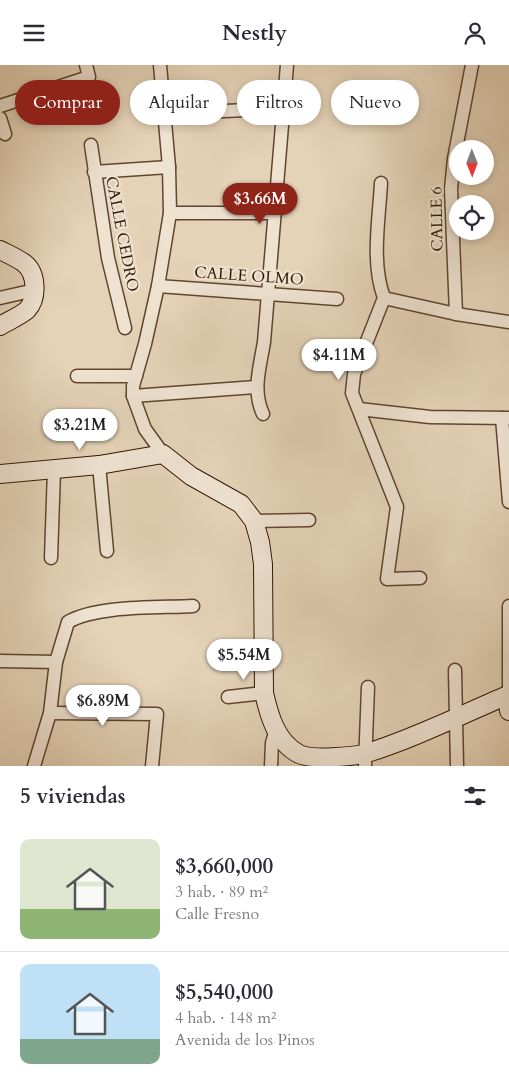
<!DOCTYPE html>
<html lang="es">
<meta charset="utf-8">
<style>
body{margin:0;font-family:Cardo,serif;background:#f7f7f7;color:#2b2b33;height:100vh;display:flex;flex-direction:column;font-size:19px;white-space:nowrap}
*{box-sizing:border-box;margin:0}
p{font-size:16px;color:#7c7c81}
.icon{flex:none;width:28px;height:28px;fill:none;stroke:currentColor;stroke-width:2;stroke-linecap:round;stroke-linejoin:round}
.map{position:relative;height:701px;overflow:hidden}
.sheet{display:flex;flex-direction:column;background:#fff;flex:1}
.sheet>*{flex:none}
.banner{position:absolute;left:15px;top:15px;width:480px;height:45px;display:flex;gap:10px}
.needle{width:32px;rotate:179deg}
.fabs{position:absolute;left:449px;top:75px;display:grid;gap:10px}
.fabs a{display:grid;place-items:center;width:45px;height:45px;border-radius:50%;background:#fff;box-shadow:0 2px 8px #0003;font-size:25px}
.price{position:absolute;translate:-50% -42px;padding:0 11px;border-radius:18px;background:#fff;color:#222;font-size:16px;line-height:32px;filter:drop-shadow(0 1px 2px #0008)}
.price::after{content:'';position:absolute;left:50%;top:30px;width:15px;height:11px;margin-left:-8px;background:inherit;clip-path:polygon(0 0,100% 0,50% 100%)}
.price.current{background:#8f2418;color:#fff}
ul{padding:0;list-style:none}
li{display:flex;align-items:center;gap:15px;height:125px;padding:0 20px}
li+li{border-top:1px solid #e1e1e2}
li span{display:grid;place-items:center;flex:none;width:140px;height:100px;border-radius:10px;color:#555}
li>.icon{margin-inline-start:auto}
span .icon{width:60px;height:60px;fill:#fffc;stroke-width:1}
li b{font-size:21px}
h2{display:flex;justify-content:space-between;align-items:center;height:60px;padding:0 20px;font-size:21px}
.chip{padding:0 18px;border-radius:22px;background:#fff;box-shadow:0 2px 8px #0003;font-size:18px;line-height:45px}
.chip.current{background:#8f2418;color:#fff}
header{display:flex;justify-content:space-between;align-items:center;height:65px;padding:0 20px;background:#fff;font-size:22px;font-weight:700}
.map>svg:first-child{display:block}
</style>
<header><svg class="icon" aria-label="menu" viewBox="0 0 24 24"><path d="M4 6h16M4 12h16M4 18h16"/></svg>Nestly<svg class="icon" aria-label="person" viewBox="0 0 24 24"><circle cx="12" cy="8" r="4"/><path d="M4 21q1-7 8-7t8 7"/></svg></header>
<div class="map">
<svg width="509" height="701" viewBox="0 0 509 701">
<rect width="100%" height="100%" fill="#e5d3b8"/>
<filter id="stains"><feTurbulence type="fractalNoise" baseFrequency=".004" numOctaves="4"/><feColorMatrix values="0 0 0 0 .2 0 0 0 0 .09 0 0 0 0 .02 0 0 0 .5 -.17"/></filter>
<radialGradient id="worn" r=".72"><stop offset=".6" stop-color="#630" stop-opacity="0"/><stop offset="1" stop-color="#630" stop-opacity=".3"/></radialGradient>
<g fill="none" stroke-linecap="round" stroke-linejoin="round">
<defs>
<g id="street">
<path d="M160 0 169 102 170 148 158 221 145 279 133 321V331L145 364 163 389"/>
<path d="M0 41 89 12 86 0"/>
<path d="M164 49 284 43"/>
<path d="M0 53 5 69"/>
<path d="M91 80 108 193 125 263"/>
<path d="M94 107 169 102"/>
<path d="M381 118C379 156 371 197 384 233L354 309 352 328 397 442 387 514 420 513"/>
<path d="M170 148H275"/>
<path d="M158 221 337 234"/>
<path d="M0 233 35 225"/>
<path d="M384 233 456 249 509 257"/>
<path d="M456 249 451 124 454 94 472 0"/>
<path d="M77 311H136"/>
<path d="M133 331 256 322"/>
<path d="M359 344 430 352 509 353"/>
<path d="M263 349C252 325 260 302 264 277L287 0"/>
<path d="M502 353 509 437"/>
<path d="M99 400 107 486"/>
<path d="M254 456 309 455"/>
<path d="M51 493 54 405"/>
<path d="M509 541V630"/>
<path d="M0 596 56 597"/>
<path d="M455 605 457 701"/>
<path d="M228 632 264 628"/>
<path d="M50 648 157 649 152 701"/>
<path d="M34 701 50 648 56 597 68 557C97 540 159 543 193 541"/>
<path d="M271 701 272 678 276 664"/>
<path d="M365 701 368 622"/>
</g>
<g id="secondary">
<path d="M0 185C8 189 17 193 24 198 37 208 38 233 27 245 20 251 8 256 0 261"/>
<path d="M0 409 99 400 163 389 191 411 241 439 254 456 260 477 263 499 264 628C269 650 276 677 299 689 311 695 353 692 367 688 413 674 463 649 508 630L509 646"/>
</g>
</defs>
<use href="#street" stroke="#5f4630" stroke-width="15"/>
<use href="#secondary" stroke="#321702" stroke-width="20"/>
<use href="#street" stroke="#eee2d1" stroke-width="12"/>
<use href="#secondary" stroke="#eee2d1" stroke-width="18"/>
</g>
<g text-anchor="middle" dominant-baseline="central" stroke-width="4.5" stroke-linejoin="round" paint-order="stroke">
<g font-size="16" fill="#321702" stroke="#eee2d1">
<text transform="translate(437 154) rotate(-91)">CALLE 6</text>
<text transform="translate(122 169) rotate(79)">CALLE CEDRO</text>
<text transform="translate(249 211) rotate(4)">CALLE OLMO</text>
</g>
</g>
<rect width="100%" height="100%" filter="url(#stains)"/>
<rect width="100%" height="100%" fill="url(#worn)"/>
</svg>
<div class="fabs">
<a><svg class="needle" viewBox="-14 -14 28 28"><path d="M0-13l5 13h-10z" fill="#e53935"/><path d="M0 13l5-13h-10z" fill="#7c7c81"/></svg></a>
<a><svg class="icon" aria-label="locate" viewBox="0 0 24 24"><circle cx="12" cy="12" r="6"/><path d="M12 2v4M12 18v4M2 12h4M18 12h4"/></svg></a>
</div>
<b class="price current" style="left:260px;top:160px">$3.66M</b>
<b class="price" style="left:339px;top:316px">$4.11M</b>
<b class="price" style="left:80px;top:386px">$3.21M</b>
<b class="price" style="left:244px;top:616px">$5.54M</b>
<b class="price" style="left:103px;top:662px">$6.89M</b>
<div class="banner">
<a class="chip current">Comprar</a>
<a class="chip">Alquilar</a>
<a class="chip">Filtros</a>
<a class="chip">Nuevo</a>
</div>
</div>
<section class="sheet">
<h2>5 viviendas<svg class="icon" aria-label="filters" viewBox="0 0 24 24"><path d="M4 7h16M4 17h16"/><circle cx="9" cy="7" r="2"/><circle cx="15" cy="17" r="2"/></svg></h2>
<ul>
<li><span style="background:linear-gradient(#dfe7d0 70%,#8fb573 0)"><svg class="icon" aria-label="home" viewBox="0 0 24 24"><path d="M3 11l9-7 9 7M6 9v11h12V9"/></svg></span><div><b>$3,660,000</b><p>3 hab. · 89 m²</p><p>Calle Fresno</p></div></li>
<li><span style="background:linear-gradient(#bfe0f5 75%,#7fa58c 0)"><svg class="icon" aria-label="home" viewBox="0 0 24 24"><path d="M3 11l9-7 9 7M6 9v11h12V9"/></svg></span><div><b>$5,540,000</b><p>4 hab. · 148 m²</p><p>Avenida de los Pinos</p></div></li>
</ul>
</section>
